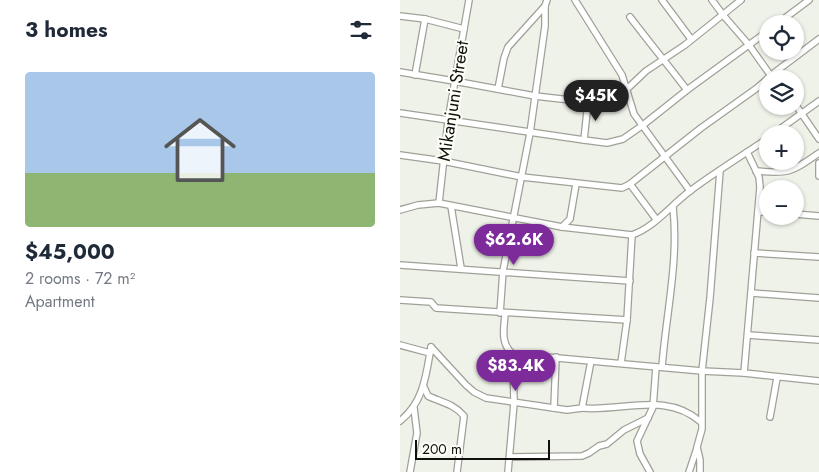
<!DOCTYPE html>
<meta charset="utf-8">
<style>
body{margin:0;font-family:Jost,sans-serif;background:#f2f2f3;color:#1f2937;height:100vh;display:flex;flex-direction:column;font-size:19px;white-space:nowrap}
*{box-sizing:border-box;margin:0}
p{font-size:16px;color:#747a83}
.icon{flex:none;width:28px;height:28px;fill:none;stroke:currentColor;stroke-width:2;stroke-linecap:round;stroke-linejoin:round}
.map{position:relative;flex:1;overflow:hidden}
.side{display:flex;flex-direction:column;background:#fff;width:400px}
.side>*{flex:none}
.tools{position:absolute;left:359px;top:15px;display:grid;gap:10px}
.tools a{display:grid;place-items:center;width:45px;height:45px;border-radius:50%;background:#fff;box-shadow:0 1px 4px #0004;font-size:25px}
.scale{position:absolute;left:15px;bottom:12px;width:135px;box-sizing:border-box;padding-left:5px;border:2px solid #0f100d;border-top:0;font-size:14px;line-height:18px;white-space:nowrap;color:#0f100d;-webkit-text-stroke:4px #fdfff7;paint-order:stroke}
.price{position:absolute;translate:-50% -42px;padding:0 11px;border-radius:18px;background:#7d2b9b;color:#fff;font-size:16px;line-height:32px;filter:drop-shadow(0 1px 2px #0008)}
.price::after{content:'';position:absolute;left:50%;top:30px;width:15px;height:11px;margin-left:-8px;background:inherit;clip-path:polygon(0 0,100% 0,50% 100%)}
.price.on{background:#222;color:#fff}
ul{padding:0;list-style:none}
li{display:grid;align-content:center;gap:10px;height:265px;padding:0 25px}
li+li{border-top:1px solid #e0e1e3}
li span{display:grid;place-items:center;height:155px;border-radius:5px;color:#555}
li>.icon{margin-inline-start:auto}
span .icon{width:90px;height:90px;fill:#fffc;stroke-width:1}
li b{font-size:21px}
h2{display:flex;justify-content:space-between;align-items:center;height:60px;padding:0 25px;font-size:21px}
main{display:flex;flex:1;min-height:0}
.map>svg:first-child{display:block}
</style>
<main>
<section class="side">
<h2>3 homes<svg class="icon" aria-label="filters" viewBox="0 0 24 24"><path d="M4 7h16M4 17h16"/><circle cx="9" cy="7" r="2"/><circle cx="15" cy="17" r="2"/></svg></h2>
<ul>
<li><span style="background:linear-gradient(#a9c7e8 65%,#8fb573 0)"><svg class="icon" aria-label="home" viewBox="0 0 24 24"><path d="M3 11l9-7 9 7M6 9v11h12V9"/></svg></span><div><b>$45,000</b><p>2 rooms · 72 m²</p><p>Apartment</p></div></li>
</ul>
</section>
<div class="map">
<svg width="419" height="472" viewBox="0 0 419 472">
<rect width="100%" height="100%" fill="#eff2e8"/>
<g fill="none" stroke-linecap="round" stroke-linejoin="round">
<defs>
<g id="minor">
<path d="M175 0 222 75 234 114 290 191"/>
<path d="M262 0 291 39"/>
<path d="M312 0 323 15 349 45 371 76"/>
<path d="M0 16 25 19 64 29"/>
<path d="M230 17C249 42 268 65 287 90"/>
<path d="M377 24 409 0"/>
<path d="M0 72 54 81 135 96 188 102H198L211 98 227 89 246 71 285 45 341 0"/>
<path d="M15 75 25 19"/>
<path d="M98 89 104 58 108 47 145 6 147 0"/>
<path d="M395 104 419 139"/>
<path d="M0 113 184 140 207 143 223 139 243 125 287 90 368 31"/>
<path d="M373 134 419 101"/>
<path d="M184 140 188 102"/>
<path d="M347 152 359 177 360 187 344 373 419 381"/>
<path d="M0 155 43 161 122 177 222 188 230 184 301 128 357 88 374 73 419 39"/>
<path d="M419 163V176"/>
<path d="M356 171C391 174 391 172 419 153"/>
<path d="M230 184 256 219"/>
<path d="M39 203 48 121 69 0"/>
<path d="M51 206 61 268"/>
<path d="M0 210 18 205 39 203 162 227 232 235C255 227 271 205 290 191 315 172 342 156 368 138"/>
<path d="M358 212H368"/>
<path d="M395 214 419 216"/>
<path d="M162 227 170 219 176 184"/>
<path d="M354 253 419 257"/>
<path d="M0 265 230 281"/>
<path d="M352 293 419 298"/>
<path d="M0 300 31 302 36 308 227 320"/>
<path d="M100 313 103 271 130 133 145 26V6"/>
<path d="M105 314C104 328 100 344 113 354L302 371 344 373"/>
<path d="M348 335 419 340"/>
<path d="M0 345 30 353"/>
<path d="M31 347 66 385 74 392 86 398 167 410 182 408 191 361"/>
<path d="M221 363 227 320 232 235"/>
<path d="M262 367C266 314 279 261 273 207"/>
<path d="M24 387 28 396C41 402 54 404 64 416L57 472"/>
<path d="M154 408 156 357"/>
<path d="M182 408C223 412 266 391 301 422"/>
<path d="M370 417 377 378"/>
<path d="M0 421C24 402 26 375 31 347"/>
<path d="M110 457 182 456 189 453 199 446 207 444 224 430 248 418"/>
<path d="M10 472 17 433 14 408"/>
<path d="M108 472 114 403 113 354"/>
<path d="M250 472 240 454 237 441 253 407 256 367"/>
<path d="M289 472 297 448"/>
<path d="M300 472V460L297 447 302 429V371L310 298 320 171"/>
</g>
</defs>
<use href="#minor" stroke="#9fa199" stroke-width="8"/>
<use href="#minor" stroke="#fff" stroke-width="5.5"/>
</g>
<g text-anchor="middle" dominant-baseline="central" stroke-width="4" stroke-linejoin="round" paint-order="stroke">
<g font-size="18" fill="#0f100d" stroke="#fdfff7">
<text transform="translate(53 101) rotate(-81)">Mikanjuni Street</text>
</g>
</g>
</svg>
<div class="tools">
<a><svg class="icon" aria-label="locate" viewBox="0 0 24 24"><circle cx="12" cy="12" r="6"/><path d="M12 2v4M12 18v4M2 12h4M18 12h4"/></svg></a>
<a><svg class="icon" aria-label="layers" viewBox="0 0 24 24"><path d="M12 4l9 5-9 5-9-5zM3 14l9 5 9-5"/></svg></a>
<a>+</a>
<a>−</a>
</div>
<div class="scale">200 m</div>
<b class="price on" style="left:196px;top:122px">$45K</b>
<b class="price" style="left:114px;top:266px">$62.6K</b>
<b class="price" style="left:116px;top:392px">$83.4K</b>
</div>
</main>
